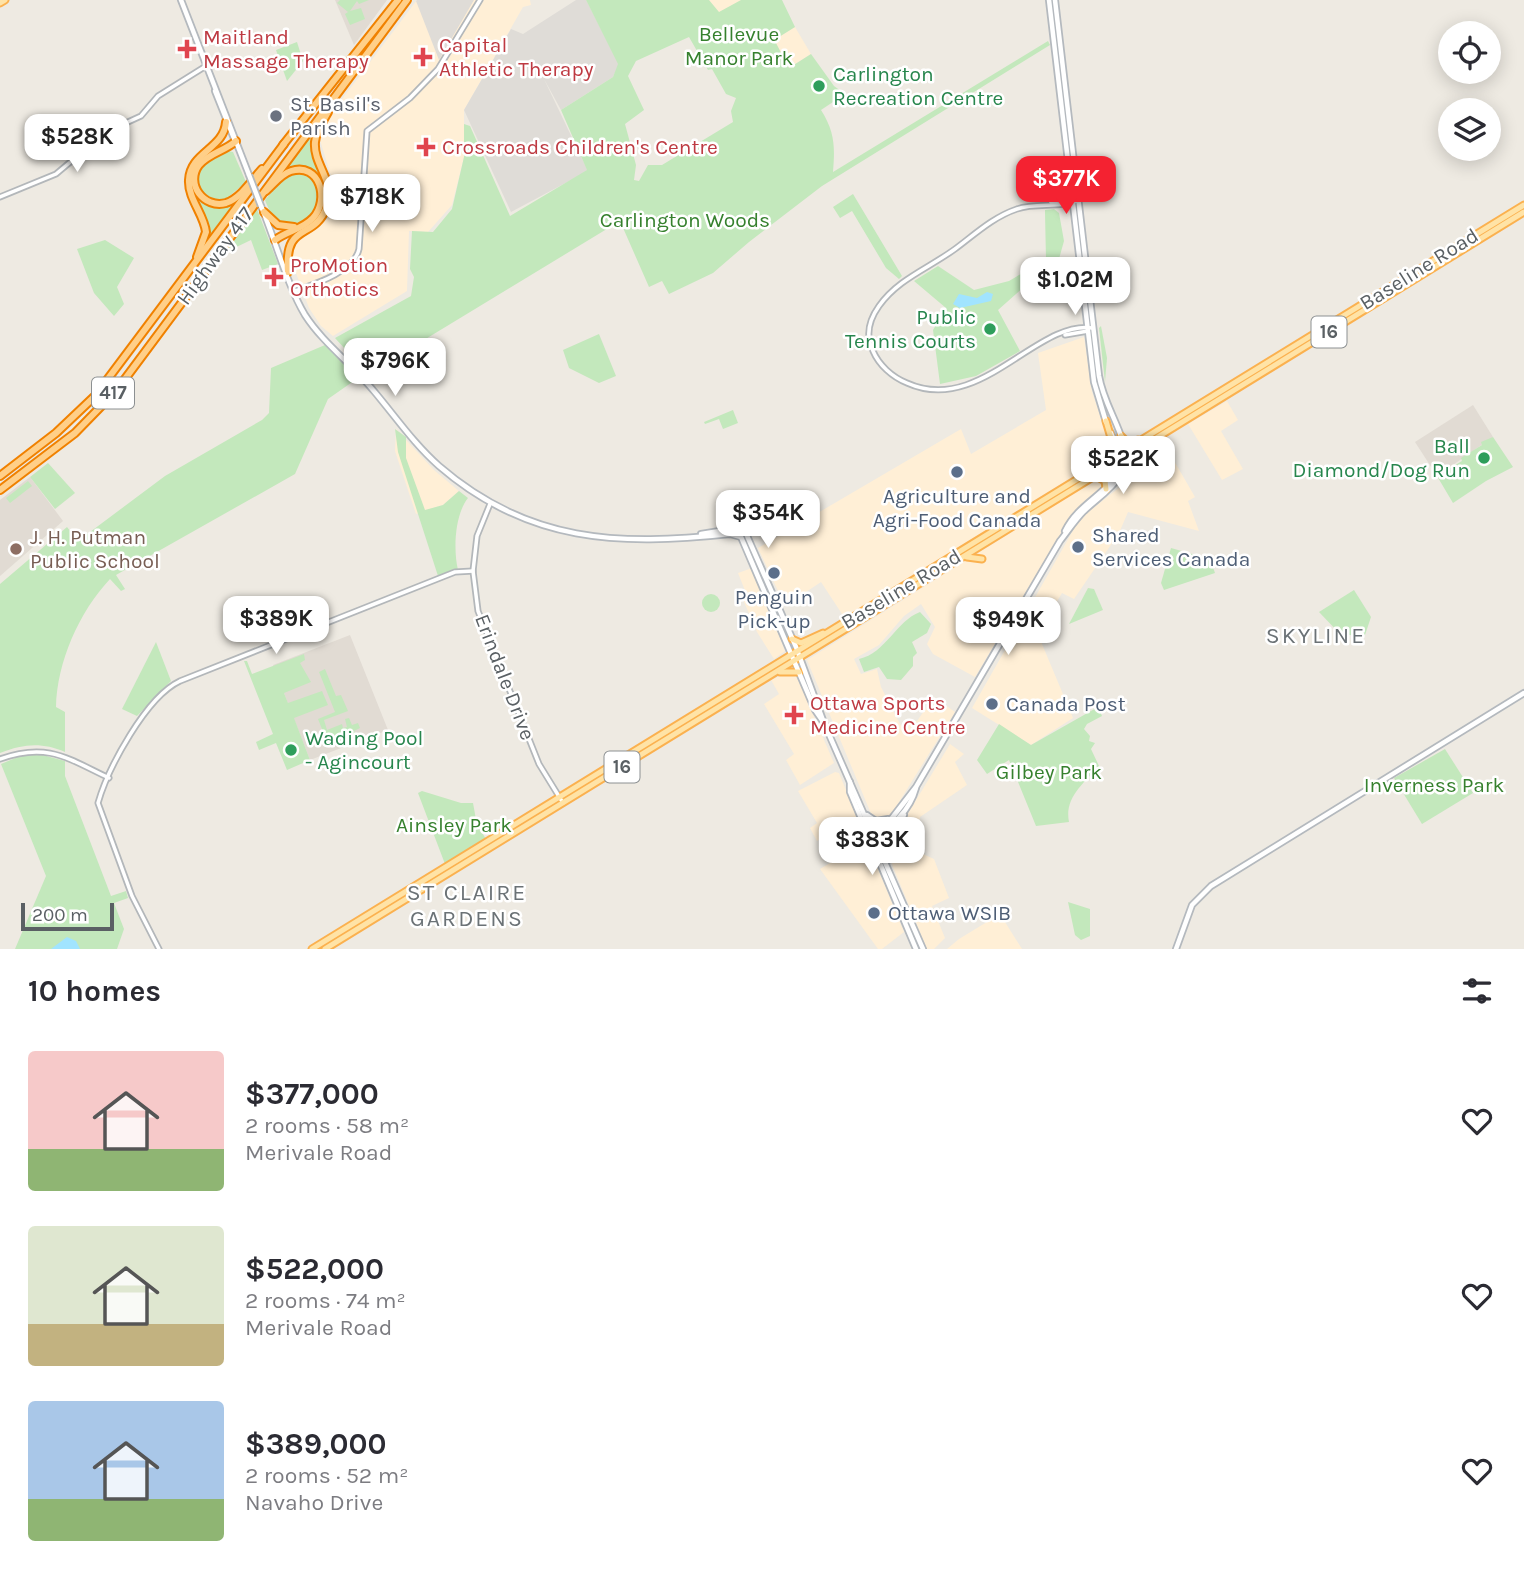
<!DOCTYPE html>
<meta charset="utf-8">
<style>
body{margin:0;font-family:Karla,sans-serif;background:#f2f2f3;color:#2b2b33;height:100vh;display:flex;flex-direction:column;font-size:26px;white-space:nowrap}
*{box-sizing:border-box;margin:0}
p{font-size:23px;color:#7c7c81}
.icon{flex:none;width:38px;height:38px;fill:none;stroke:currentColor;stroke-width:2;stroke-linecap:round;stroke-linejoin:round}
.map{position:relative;height:949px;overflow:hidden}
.side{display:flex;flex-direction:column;background:#fff;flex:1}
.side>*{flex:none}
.controls{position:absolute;left:1438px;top:21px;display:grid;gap:14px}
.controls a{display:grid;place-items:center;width:63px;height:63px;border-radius:50%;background:#fff;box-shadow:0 4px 18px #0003;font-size:35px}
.scale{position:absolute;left:21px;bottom:18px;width:93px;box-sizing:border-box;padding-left:7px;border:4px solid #5a6064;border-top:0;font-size:19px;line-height:24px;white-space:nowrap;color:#5a6064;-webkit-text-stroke:5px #fff;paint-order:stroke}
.price{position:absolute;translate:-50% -60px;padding:0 16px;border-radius:14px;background:#fff;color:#222;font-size:23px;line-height:46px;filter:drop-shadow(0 2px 4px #0008)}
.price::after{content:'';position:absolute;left:50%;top:42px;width:21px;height:16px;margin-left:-10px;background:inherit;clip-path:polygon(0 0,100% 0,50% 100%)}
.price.current{background:#f42231;color:#fff}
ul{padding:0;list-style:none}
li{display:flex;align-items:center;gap:21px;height:175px;padding:0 28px}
li span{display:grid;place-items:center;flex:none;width:196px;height:140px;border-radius:7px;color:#555}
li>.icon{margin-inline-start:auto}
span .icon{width:84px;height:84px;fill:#fffc;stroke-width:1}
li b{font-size:30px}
h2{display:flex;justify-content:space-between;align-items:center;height:84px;padding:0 28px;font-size:30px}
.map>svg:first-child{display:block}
</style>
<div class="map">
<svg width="1524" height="949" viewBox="0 0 1524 949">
<rect width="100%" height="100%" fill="#eeeae2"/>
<g fill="#ffefd6">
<path d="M417 0H530L531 5 523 7 464 110V157L452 205 428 232 409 231 407 291 333 336 321 326 309 308 290 257 294 244 329 218 336 192 320 140 333 111Z"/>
<path d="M706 0H750L721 16Z"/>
<path d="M795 27 811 54 789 68 773 40Z"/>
<path d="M1065 156 1067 192 1063 195 1028 200 1018 175 1041 159Z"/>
<path d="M1084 337 1092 392 1110 445V454L844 617 821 582 785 606 758 548 961 429 971 454 1046 410 1038 353Z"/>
<path d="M1227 401 1238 420 1221 431 1243 469 1222 480 1188 424Z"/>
<path d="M396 429 434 470 459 491 443 505 416 514 395 451Z"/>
<path d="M1162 440 1195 497 1188 501 1199 531 1128 512 1119 533 1074 599 1062 593 1040 630 1042 644 1073 718 1031 745 972 708 1075 527 1087 513 1120 487 1131 460Z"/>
<path d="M1098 478 1104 484 1103 489 1069 520 975 677 933 654 927 644 935 627 921 604 904 616 879 645 854 659 861 674 877 669 881 687 901 726 917 721 934 697 955 712 891 815 878 819 872 816 807 660Z"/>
<path d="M752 568 785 651 774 659 757 632 741 595 746 593 738 573Z"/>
<path d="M790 672 796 675 834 763 800 785 786 760 794 754 764 704 779 694 771 680Z"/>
<path d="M950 744 964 754 955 762 967 785 920 817 914 850 934 859 949 898 932 906 945 938 934 949H927L893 867 889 851 890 843Z"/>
<path d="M835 772 839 773 862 829 837 845 831 833 817 841 810 828 817 823 798 791Z"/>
<path d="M863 843 868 845 904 932 882 949H878L820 869Z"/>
<path d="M1000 914 1022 949H947L959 939Z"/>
</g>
<g fill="#dfdcd7">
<path d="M417 0H474L439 60 416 1Z"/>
<path d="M576 0H586L619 64 613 77 561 110 544 79 588 171 511 212 464 110 511 29 523 34Z"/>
</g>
<g fill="#e1dbd3">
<path d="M335 0H387L354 45Z"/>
<path d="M1473 405 1493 437 1437 476 1415 442Z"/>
<path d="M30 477 63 521 0 576V500Z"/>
<path d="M350 635 388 730 310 760 273 665Z"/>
</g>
<g fill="#c3e8bc" fill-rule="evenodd">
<path d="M340 0H369L359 4 357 1 350 11 361 8 365 19 350 25 345 14 348 12 337 3Z"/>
<path d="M586 0H709L719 12 741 0H782L795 27 779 37 776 43 789 68 811 54 834 86 845 94 821 110C835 132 835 147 833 172L1048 41 1050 45 822 186 749 242 713 273 669 294 662 281 649 287 620 221 368 374 335 338 411 296 414 277 410 269 412 231 433 232 452 209 464 157V124L470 126 510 216 587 170 561 110 613 77 618 64ZM689 37 708 70 712 69 726 94 736 98 731 111 733 122 662 165H648L639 181 634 180 636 165 625 124 644 110 628 76 636 61Z"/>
<path d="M297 42 303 61 287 81 276 50Z"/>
<path d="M316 128C307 162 349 196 309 224L324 196 320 180 310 170 283 172Z"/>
<path d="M226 144 205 157 193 176C192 204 215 209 235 202L208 239C207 196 160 169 226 144Z"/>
<path d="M228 151 233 152 246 182 226 199 216 201 201 191C192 168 210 159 228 151Z"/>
<path d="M293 173C354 170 291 272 265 200L283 179Z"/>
<path d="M853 194 902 276 899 279 886 268 852 211 840 218 833 207Z"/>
<path d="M257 209 278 264 262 270 251 240 224 253Z"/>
<path d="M1054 209 1059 213 1064 241 1057 266 1043 270 998 310 1020 351 976 376 940 384 933 330 946 308 914 281 938 266 974 290 1009 281 1046 259 1045 213V210Z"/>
<path d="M105 240 134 258 117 287 124 304 114 316 94 293 77 249Z"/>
<path d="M1101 326 1107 358 1105 382 1099 328Z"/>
<path d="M599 334 616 376 599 383 569 368 563 350Z"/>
<path d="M325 345 358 378 328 399 295 474 116 575 125 589 121 591 110 579C79 612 57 662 56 707L65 712V752C41 742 24 744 0 753V584L67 527 78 541 165 476 262 420 269 413 271 368Z"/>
<path d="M733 410 738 423 723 429 719 419 705 424 704 422Z"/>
<path d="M395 429 406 437V458L425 510 443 505 459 491 468 498C455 514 453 549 458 570L438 576 398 452Z"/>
<path d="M1493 437 1513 467 1486 481 1453 503 1437 476 1462 461 1461 458 1482 445 1481 442Z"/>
<path d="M48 463 75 493 55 509 30 477Z"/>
<path d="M28 481 32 486 10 503 6 498Z"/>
<path d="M1171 548 1210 559 1215 573 1164 590 1161 583Z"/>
<path d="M1088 588 1094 589 1103 610 1069 624Z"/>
<path d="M1354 590 1371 617 1365 635H1341L1319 612Z"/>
<circle cx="711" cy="603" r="9"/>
<path d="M920 612 931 624 927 633 912 642 917 653 913 657V666L901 680 887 679 879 667 864 672 859 659C886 653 896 621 920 612Z"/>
<path d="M156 642 171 681 137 716 122 709Z"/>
<path d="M304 654 305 660 300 663 311 682 284 693 288 703 322 691 328 705 294 718 310 760 287 770 276 743 259 750 256 742 273 734 244 661H247L252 674Z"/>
<path d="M325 669 336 696 341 695 348 711 324 720 327 730 342 724 343 728 347 727 345 719 349 718 352 725 358 723 360 728 354 731 358 739 350 742 347 737 345 742 339 738 337 744 332 746 333 738 331 735 326 739 318 719 335 712 319 672Z"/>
<path d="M1098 707 1102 716 1087 724 1084 729 1090 736 1089 741 1095 743 1091 749 1099 766C1084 783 1064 798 1069 822L1036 826 1009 760 987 774 977 760 999 724 1031 745Z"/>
<path d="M1445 749 1473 793 1422 824 1394 778Z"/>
<path d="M25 754H39L65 761V776L111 896 126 891 128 898 114 903 124 929 117 949H15L46 876 1 764Z"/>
<path d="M422 791 461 803H473L477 825 486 839 445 864 418 793Z"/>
<path d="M1068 902 1090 909V936L1081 940 1075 935Z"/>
</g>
<g fill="#a1e4ff">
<path d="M987 292 993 294 991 301 960 308 953 304 959 294 977 298Z"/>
<path d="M67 937 76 941 80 949H51Z"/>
</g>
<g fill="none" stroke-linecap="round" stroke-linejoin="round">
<defs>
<g id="tertiary">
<path d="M0 197 56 174 106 132 141 116 158 96 206 66"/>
<path d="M1079 200C1061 209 1037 202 1017 209 993 217 974 235 955 249 929 268 898 279 879 306 869 320 865 335 873 351 879 365 892 377 907 383 980 416 1037 319 1093 328"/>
<path d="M1051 202 1075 199"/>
<path d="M295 291C315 284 354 272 359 249L367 131 410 98 438 69 480 0"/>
<path d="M1065 335 1088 331"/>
<path d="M490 504 477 536 473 571 478 611 539 764 563 803"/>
<path d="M0 759C47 742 67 758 109 778"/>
<path d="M159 949 132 896 98 803C108 768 146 697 180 681L455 572 473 571"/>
</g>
<g id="secondary">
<path d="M181 0 249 175"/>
<path d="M1049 0 1094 382 1106 422"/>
<path d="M215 91 235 141"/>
<path d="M261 206C275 239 287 285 305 315 323 343 352 364 373 390 395 416 414 444 439 466 528 543 619 546 730 534L741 537 815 710 824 723"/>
<path d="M737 513 796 647 824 723 923 949"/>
<path d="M1065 531C1084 491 1138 489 1111 433"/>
<path d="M701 534 732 529 746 534"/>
<path d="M850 782V792L916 949"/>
<path d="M867 815 876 821 888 819"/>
<path d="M867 833 892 818 916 787 1060 541C1068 531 1075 520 1084 511 1105 491 1134 477 1123 442 1116 419 1103 400 1099 376L1055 0"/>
<path d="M872 836C893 827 910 810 916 788"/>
<path d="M887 861 889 842 904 815"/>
<path d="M1176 949 1192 905 1211 886 1524 693"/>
</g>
<g id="primary">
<path d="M0 3 5 0"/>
<path d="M1106 421 1114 448 1107 460"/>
<path d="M1121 436 1128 443 1138 440"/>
<path d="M1096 476 1105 481 1106 489"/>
<path d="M967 557 982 559"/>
<path d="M792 639 801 643 823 633"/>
<path d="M780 672H799"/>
<path d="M312 949 1524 205"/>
<path d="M325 949 1524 212"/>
</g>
<g id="motorway">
<path d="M236 141C225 151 209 153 199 165 185 184 204 209 226 203 241 198 252 180 262 169"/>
<path d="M283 145 398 0"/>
<path d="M266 191C274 184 281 174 291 171 320 162 330 200 313 218 303 229 287 231 275 240"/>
<path d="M264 212 278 225 294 227"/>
<path d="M197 257 206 232C204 214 188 199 189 180 190 152 224 149 226 122"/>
<path d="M288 272C284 220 314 242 327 206 336 182 313 165 315 142 316 131 323 121 328 112"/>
<path d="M0 476 56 433 95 396 284 144"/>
<path d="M0 490 75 433 116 391 407 0"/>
</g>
</defs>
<use href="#tertiary" stroke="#b3b7ba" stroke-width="7"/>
<use href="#secondary" stroke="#b4b9be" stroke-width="8"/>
<use href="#primary" stroke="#fbb14f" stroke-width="9"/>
<use href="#motorway" stroke="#f08100" stroke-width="10"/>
<use href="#tertiary" stroke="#fff" stroke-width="3.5"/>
<use href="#secondary" stroke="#fff" stroke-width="4.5"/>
<use href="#primary" stroke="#ffe3a6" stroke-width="5"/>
<use href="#motorway" stroke="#ffcf88" stroke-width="6"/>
<defs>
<path id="secondary-bridge" d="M249 175 261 206"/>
</defs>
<use href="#secondary-bridge" stroke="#b4b9be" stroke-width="8" stroke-linecap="butt"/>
<use href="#secondary-bridge" stroke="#fff" stroke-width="4.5"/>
</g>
<g fill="#e0444e" stroke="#fff" stroke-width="2.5">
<path d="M183.5 38.5h7v7h7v7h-7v7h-7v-7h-7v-7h7z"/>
<path d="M419.5 46.5h7v7h7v7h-7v7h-7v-7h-7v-7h7z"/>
<path d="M422.5 136.5h7v7h7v7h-7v7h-7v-7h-7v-7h7z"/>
<path d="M270.5 266.5h7v7h7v7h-7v7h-7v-7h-7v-7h7z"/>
<path d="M790.5 704.5h7v7h7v7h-7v7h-7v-7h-7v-7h7z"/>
</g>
<g fill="#2e9e5b" stroke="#fff" stroke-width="2.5">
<circle cx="819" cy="86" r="7"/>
<circle cx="990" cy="329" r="7"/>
<circle cx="1484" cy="458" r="7"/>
<circle cx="291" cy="750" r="7"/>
</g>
<circle fill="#6b7280" stroke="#fff" stroke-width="2.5" cx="276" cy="116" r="7"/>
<g fill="#5c6f8a" stroke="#fff" stroke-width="2.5">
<circle cx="957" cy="472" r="7"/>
<circle cx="1078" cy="547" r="7"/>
<circle cx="774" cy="573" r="7"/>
<circle cx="992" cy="704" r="7"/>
<circle cx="874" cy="913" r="7"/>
</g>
<circle fill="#8d6e63" stroke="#fff" stroke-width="2.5" cx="16" cy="549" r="7"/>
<g text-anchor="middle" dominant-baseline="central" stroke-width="5" stroke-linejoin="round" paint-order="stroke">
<g fill="#fff" stroke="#8c9092" stroke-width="2">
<rect x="1311.5" y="316.5" width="35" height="31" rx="5"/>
<rect x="92" y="377.5" width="42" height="31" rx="5"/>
<rect x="604.5" y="751.5" width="35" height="31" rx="5"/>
</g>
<g font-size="19" font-weight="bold" fill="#5a6064">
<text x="1329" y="332">16</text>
<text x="113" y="393">417</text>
<text x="622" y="767">16</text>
</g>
<g font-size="21" fill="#36812e" stroke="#fff">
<text x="739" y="34">Bellevue<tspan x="739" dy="24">Manor Park</tspan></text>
<text x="685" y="220">Carlington Woods</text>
<text x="1049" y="772">Gilbey Park</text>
<text x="1434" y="785">Inverness Park</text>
<text x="454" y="825">Ainsley Park</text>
</g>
<g font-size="21" fill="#be3a42" stroke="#fff" text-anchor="start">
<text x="203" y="37">Maitland<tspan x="203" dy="24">Massage Therapy</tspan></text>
<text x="439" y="45">Capital<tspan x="439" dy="24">Athletic Therapy</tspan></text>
<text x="442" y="147">Crossroads Children's Centre</text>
<text x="290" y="265">ProMotion<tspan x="290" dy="24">Orthotics</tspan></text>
<text x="810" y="703">Ottawa Sports<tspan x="810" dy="24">Medicine Centre</tspan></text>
</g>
<g font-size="21" fill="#27864d" stroke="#fff" text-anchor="start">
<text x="833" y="74">Carlington<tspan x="833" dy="24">Recreation Centre</tspan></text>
<text x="976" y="317" text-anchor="end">Public<tspan x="976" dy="24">Tennis Courts</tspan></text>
<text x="1470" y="446" text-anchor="end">Ball<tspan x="1470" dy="24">Diamond/Dog Run</tspan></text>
<text x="305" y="738">Wading Pool<tspan x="305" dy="24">- Agincourt</tspan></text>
</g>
<g font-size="21" fill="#5b616d" stroke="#fff" text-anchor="start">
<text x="290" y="104">St. Basil's<tspan x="290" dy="24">Parish</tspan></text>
</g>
<g font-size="21" fill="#5a6064" stroke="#fff">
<text transform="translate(215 256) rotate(-54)">Highway 417</text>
<text transform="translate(1419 269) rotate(-32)">Baseline Road</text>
<text transform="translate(901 589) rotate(-31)">Baseline Road</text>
<text transform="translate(505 677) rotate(69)">Erindale Drive</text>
</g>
<g font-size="21" fill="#4e5e75" stroke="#fff" text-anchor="start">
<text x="957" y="496" text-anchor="middle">Agriculture and<tspan x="957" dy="24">Agri-Food Canada</tspan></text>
<text x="1092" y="535">Shared<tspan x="1092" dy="24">Services Canada</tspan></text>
<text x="774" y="597" text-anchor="middle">Penguin<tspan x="774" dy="24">Pick-up</tspan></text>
<text x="1006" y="704">Canada Post</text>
<text x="888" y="913">Ottawa WSIB</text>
</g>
<g font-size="21" fill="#785e54" stroke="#fff" text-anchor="start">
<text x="30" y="537">J. H. Putman<tspan x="30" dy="24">Public School</tspan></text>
</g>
<g font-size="23" letter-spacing="2" fill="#6b7276" stroke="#fff">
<text x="1316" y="635">SKYLINE</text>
<text x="467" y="892">ST CLAIRE<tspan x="467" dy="26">GARDENS</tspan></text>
</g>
</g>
</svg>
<div class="controls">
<a><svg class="icon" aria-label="locate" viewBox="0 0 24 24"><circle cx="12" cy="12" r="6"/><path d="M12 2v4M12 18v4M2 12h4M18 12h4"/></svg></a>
<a><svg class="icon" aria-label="layers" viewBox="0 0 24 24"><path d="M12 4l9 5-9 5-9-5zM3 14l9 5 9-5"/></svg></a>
</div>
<div class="scale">200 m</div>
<b class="price" style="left:77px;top:174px">$528K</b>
<b class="price current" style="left:1066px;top:216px">$377K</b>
<b class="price" style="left:372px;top:234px">$718K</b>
<b class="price" style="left:1075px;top:317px">$1.02M</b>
<b class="price" style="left:395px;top:398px">$796K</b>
<b class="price" style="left:1123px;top:496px">$522K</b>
<b class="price" style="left:768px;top:550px">$354K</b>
<b class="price" style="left:276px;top:656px">$389K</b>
<b class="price" style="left:1008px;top:657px">$949K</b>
<b class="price" style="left:872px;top:877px">$383K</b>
</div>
<section class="side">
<h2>10 homes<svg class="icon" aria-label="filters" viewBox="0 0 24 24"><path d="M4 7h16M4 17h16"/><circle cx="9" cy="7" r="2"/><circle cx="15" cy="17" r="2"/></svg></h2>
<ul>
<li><span style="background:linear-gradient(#f6c9c9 70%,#8fb573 0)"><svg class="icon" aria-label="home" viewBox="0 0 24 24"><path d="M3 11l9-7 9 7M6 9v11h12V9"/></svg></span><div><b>$377,000</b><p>2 rooms · 58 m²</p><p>Merivale Road</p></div><svg class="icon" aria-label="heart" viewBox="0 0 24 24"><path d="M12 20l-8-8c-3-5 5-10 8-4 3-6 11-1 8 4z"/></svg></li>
<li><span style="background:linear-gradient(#dfe7d0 70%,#c2b280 0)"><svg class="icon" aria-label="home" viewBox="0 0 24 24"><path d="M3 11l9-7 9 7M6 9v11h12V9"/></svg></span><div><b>$522,000</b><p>2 rooms · 74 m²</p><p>Merivale Road</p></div><svg class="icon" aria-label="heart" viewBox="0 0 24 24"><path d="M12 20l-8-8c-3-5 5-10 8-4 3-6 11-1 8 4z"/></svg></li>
<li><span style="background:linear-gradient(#a9c7e8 70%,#8fb573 0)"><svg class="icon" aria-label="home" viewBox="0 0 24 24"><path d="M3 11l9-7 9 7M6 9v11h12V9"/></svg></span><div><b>$389,000</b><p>2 rooms · 52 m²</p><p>Navaho Drive</p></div><svg class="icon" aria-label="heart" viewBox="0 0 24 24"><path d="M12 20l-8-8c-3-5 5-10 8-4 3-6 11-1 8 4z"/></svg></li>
</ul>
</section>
